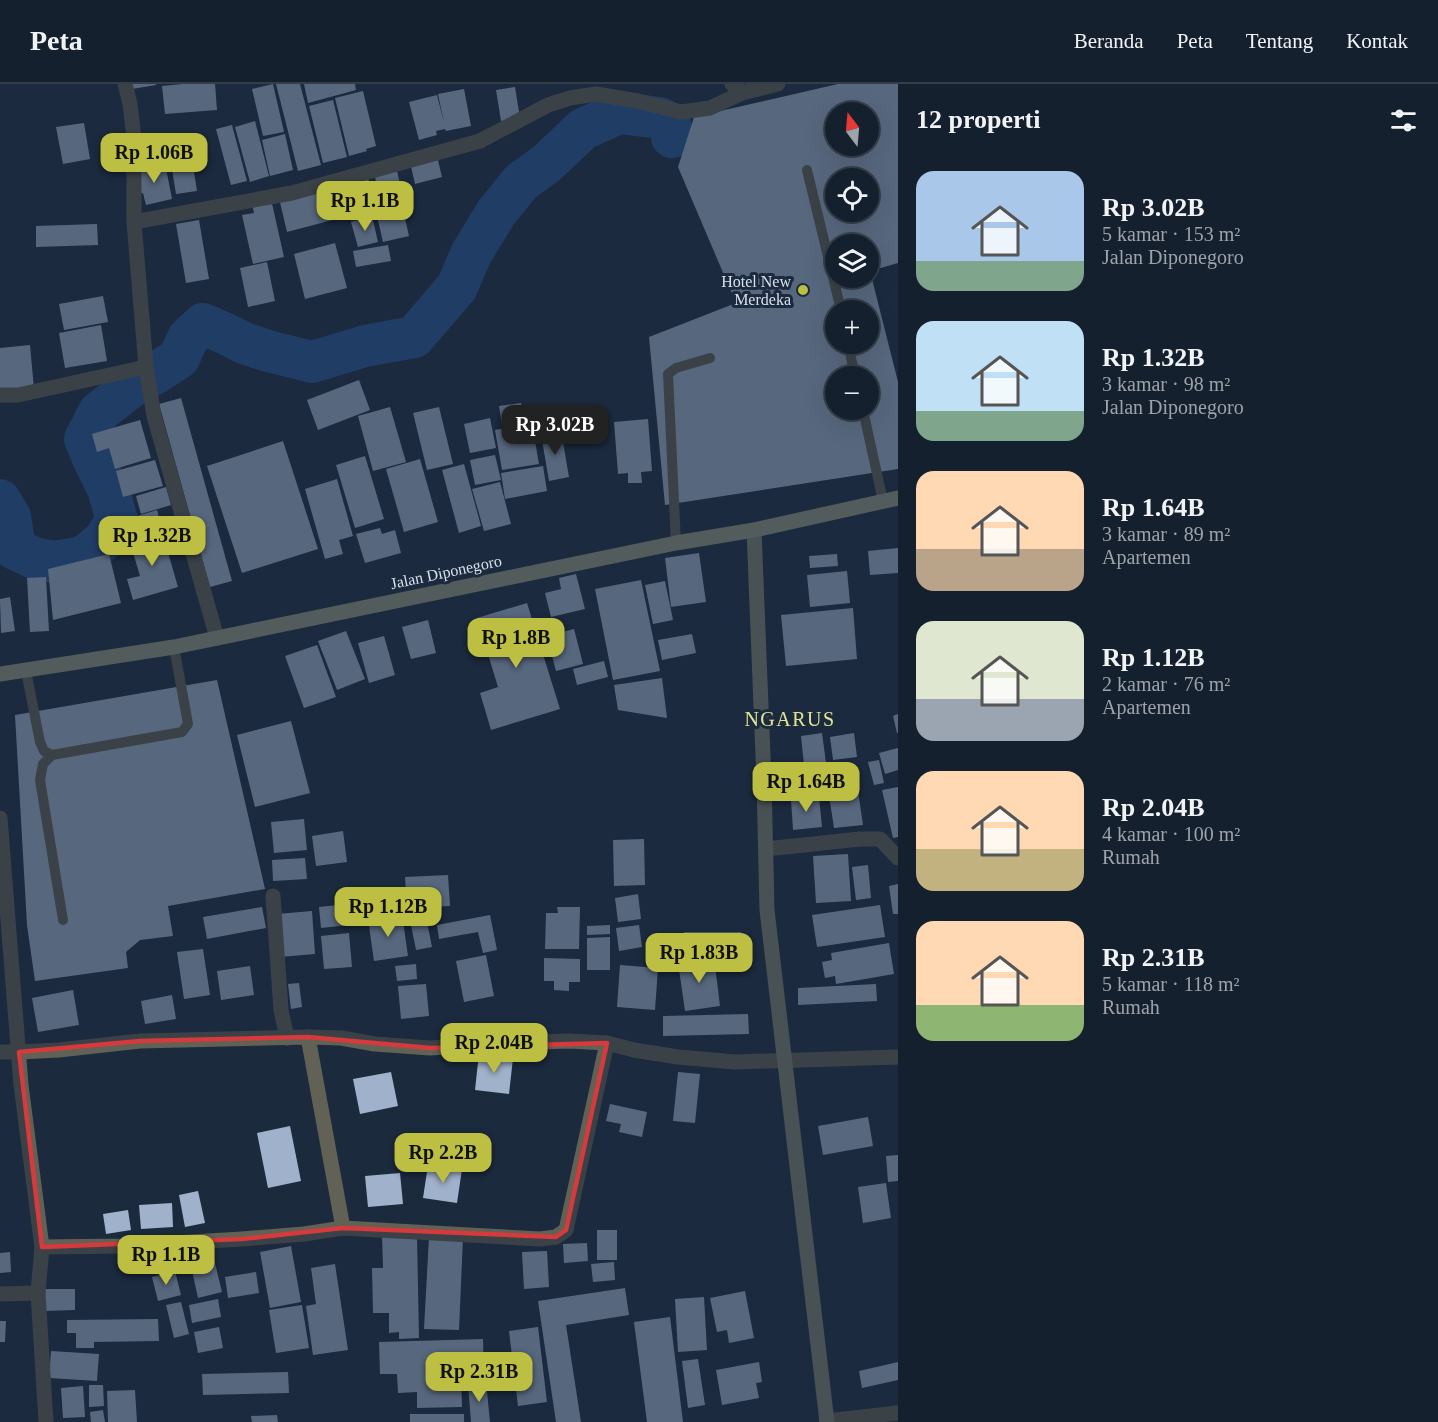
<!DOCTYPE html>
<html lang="id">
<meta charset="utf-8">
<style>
body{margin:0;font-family:Georgia,serif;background:#222d3a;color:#f1f3f6;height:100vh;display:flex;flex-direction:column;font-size:22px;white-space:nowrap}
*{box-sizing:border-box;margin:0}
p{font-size:20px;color:#9da3aa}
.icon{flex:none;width:33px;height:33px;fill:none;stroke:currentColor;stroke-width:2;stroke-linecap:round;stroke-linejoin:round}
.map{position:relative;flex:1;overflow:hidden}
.drawer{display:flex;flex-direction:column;background:#15202e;width:540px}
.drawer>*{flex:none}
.needle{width:39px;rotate:344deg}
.buttons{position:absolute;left:825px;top:18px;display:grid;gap:12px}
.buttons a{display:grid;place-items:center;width:54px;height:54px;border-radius:50%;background:#15202e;box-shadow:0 6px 24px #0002,0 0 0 2px #343e4a;font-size:30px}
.price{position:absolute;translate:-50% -51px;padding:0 14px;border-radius:12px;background:#bdbf43;color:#111;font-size:20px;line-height:39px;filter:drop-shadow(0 2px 3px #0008)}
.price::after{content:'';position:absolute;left:50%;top:36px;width:18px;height:14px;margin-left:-9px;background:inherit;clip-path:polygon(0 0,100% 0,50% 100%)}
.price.selected{background:#222;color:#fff}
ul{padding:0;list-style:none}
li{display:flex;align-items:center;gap:18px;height:150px;padding:0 18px}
li span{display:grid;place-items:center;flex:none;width:168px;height:120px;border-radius:18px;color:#555}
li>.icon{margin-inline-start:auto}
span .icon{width:72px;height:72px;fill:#fffc;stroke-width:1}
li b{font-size:26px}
h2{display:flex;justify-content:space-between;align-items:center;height:72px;padding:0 18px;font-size:26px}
header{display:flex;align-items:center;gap:36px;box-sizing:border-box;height:84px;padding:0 30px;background:#15202e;border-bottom:2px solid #343e4a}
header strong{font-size:28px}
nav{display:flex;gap:33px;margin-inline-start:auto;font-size:21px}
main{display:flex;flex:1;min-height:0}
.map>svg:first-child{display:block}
</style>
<header>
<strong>Peta</strong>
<nav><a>Beranda</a><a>Peta</a><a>Tentang</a><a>Kontak</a></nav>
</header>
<main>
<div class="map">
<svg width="898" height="1338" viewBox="0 0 898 1338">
<rect width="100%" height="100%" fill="#1c2a3e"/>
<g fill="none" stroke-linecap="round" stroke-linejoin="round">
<g stroke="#265597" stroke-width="42">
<path d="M153 291 179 274 188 254 203 240 224 249 244 259 268 267 312 278 365 262 414 253 457 203 471 170 496 129 521 98 546 80 583 45 619 29 660 34 670 40 672 53"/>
<path d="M0 416 10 433 15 465 34 474 53 478 84 473 104 456 117 436 108 405 93 374 85 355 99 328 135 300"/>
</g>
</g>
<g fill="#a0b2cb" fill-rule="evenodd">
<path d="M131 0H156V1L132 5Z"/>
<path d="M182 0H215L217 26 165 30 162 2Z"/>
<path d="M273 0 284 48 263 52 252 5Z"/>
<path d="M276 0H300L321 81 298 87Z"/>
<path d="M304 0H355L356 6 308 19Z"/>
<path d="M838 0H898V179L870 187 898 298V385L665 421 649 253 736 219 678 83 694 33ZM836 28H868V62H836ZM836 94H868V128H836ZM836 160H868V194H836ZM836 226H868V260H836ZM836 292H868V326H836Z"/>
<path d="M515 3 520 34 501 37 496 6Z"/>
<path d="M464 5 471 42 446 47 445 45 436 47 437 51 419 56 409 18 437 11 444 39 438 10Z"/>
<path d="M363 7 376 62 366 65 367 67 349 72 335 14Z"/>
<path d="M333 16 347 73 323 79 309 22Z"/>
<path d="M255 37 269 92 250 98 235 43Z"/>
<path d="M84 39 90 75 63 80 56 43Z"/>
<path d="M232 41 247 97 231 101 216 45Z"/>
<path d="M285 50 293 86 270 92 262 56Z"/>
<path d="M191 69 197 107 176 110 170 73Z"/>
<path d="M437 72 442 93 415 100 410 78Z"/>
<path d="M165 79 172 115 146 121 143 109 138 110V85Z"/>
<path d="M397 87 406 126 384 132 375 93Z"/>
<path d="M366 89 371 103 339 112 335 98Z"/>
<path d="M331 100 340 134 287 148 279 114Z"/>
<path d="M368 114 371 128 342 135 338 121Z"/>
<path d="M271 115 284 173 253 180 242 131 254 129 252 119Z"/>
<path d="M404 130 409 152 383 158 378 136Z"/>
<path d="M372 132 378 158 358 163 351 138Z"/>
<path d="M199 136 209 195 186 199 176 140Z"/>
<path d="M97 140 98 161 36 163V142Z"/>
<path d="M335 159 347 204 305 215 294 170Z"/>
<path d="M388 161 391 177 356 183 353 167Z"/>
<path d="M267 178 275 217 248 223 240 184Z"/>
<path d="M103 212 108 238 64 246 59 220Z"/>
<path d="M101 241 107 277 65 284 59 249Z"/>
<path d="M30 261 34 305 0 309V264Z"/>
<path d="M359 296 370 326 318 346 307 316Z"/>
<path d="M181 314 232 497 210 503 159 320Z"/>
<path d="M521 319 524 338 502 341 499 322Z"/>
<path d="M390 323 406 378 373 387 358 332Z"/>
<path d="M439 323 453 380 427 386 413 329Z"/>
<path d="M490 334 496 364 470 369 464 340Z"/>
<path d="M648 335 652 387 641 388 642 399H628V389L618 390 614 338Z"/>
<path d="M140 336 151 374 115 385 109 364 97 368 92 350Z"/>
<path d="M532 340 539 380 502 386 495 346Z"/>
<path d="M561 347 569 393 549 397 541 350Z"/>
<path d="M283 357 318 465 242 489 207 382Z"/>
<path d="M495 371 501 396 475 401 470 376Z"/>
<path d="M365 372 384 435 355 444 336 381Z"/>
<path d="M420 375 438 438 404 448 386 385Z"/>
<path d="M155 376 163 402 123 413 116 387Z"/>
<path d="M464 380 481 442 459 449 442 386Z"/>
<path d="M543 382 547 407 505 415 501 389Z"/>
<path d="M337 395 353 452 339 456 343 470 325 475 305 405Z"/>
<path d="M500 398 511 440 484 447 472 405Z"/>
<path d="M166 403 171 421 141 430 136 412Z"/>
<path d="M157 426 161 441 122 453 118 438Z"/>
<path d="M380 444 382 450 395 446 401 469 365 479 356 450Z"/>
<path d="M162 448 178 503 133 516 127 495 140 492 130 458Z"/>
<path d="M898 464V489L870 491 868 467Z"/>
<path d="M699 469 706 518 671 523 665 474Z"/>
<path d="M109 470 121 519 53 536 48 485Z"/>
<path d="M837 470 838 482 810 484 809 472Z"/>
<path d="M847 487 850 519 810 523 807 491Z"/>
<path d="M576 490 585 525 551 533 545 509 561 505 559 494Z"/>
<path d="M46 493 49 547 30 548 27 494Z"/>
<path d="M641 496 660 587 613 596 595 505Z"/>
<path d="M665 497 673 536 653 540 645 501Z"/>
<path d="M10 513 15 547 1 549 0 515Z"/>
<path d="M527 519 560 625 491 646 480 609 498 603 477 534Z"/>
<path d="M853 524 857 575 786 582 781 531Z"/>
<path d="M558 535 562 548 574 545 583 580 556 587 543 539Z"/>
<path d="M428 536 436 569 411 575 402 543Z"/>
<path d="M346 547 365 595 337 606 318 557Z"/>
<path d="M692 550 696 569 662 576 658 556Z"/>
<path d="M384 552 395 591 369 599 358 559Z"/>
<path d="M317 561 336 613 304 624 285 572Z"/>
<path d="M604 577 608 593 577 601 573 585Z"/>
<path d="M662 594 667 634 618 626 614 601Z"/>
<path d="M217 596 265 805 168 822 173 852 140 856 126 868 128 884 35 897 27 841 15 631Z"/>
<path d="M898 630V649H897L893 632Z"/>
<path d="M291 637 310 709 255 723 237 651Z"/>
<path d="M822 649 826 679 804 681 801 652Z"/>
<path d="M854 649 857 673 833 676 830 653Z"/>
<path d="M898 664V686L885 690 879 669Z"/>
<path d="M879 676 884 699 874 701 868 678Z"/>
<path d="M820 689 821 702 793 705 791 692Z"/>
<path d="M854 689 856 703 829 706 827 693Z"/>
<path d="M898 703V753L893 754 882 706Z"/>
<path d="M858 707 863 741 834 744 829 711Z"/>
<path d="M819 713 822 743 793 746 791 715Z"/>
<path d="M304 735 307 766 274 769 271 738Z"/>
<path d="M343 747 347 778 316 782 312 752Z"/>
<path d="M644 755 645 801 614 802 613 756Z"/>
<path d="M848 770 851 817 816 819 813 772Z"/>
<path d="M305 774 307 795 273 797 272 776Z"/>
<path d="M868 781 871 814 856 816 852 783Z"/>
<path d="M448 791 450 822 407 824 405 793Z"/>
<path d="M898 800V830H893L889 802Z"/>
<path d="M638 810 641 835 618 838 615 814Z"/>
<path d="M398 811 401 826 372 831 370 816Z"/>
<path d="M347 820 349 841 321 844 319 823Z"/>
<path d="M880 821 885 853 817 863 812 831Z"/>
<path d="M262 823 266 844 207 855 203 833Z"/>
<path d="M557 823H580L579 865H545L546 829H558Z"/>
<path d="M312 827 315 870 280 873 277 830Z"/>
<path d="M425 828 432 863 416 866 409 831Z"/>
<path d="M402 830 408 872 374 877 368 835Z"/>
<path d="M490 831 497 866 483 869 478 848 439 855 437 841Z"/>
<path d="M610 841V850L587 851V842Z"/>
<path d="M639 841 642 863 619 867 616 844Z"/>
<path d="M684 848H741V870L683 869Z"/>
<path d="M349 849 352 883 324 885 321 852Z"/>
<path d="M610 853V886H587V854Z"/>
<path d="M889 859 894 890 836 900 835 892 825 894 822 878 832 876 831 869Z"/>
<path d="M203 865 210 911 184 915 177 868Z"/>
<path d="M486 871 494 912 464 918 456 877Z"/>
<path d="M714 873 720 922 685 927 678 878Z"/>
<path d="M544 874 580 875V898H569V907L554 906V897H544Z"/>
<path d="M416 880 417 895 397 897 395 882Z"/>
<path d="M620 881 658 884 655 926 617 923Z"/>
<path d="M250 882 254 911 221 916 217 887Z"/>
<path d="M299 899 302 923 291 925 288 900Z"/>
<path d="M426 900 429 932 401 935 398 902Z"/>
<path d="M876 900 877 917 798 921V904Z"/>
<path d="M73 906 79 941 38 948 32 914Z"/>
<path d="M172 911 176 935 145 940 141 917Z"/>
<path d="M748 930 749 950 663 952V932Z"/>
<path d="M479 969 513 974 509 1010 475 1006Z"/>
<path d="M391 988 398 1022 360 1030 353 995Z"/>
<path d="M678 988 700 990 695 1039 673 1037Z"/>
<path d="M610 1020 647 1028 642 1053 619 1048 621 1040 606 1037Z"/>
<path d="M868 1033 873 1062 823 1071 818 1042Z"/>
<path d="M290 1042 301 1097 268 1104 257 1049Z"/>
<path d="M898 1071V1097L888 1098 886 1072Z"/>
<path d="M428 1081 462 1085 457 1119 423 1114Z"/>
<path d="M400 1089 403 1120 368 1123 365 1092Z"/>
<path d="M886 1099 891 1134 863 1139 858 1103Z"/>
<path d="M198 1107 205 1139 185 1143 179 1111Z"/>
<path d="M172 1119 173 1143 141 1145 139 1121Z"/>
<path d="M128 1126 131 1146 106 1150 103 1130Z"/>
<rect x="597" y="1146" width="20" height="30"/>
<path d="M382 1151H417L419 1254 399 1255V1248L389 1249V1229H373L372 1184H383Z"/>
<path d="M429 1153 463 1154 459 1246 424 1245Z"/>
<path d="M587 1159 588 1177 564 1179 563 1160Z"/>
<path d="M291 1162 301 1218 270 1224 260 1168Z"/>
<path d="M211 1163 222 1208 198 1214 188 1168Z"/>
<path d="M547 1167 549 1203 524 1205 522 1168Z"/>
<path d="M10 1168 11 1188 0 1189V1169Z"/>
<path d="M614 1178 615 1196 593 1198 591 1180Z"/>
<path d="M335 1180 348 1266 313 1271 306 1222 316 1220 311 1184Z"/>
<path d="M175 1187 181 1211 158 1217 152 1193Z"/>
<path d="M256 1188 259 1209 228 1214 225 1193Z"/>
<path d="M625 1204 629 1231 566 1241 581 1338H556L538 1217Z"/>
<path d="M44 1205H75V1226L44 1227Z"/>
<path d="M745 1207 754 1254 729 1259 727 1246 717 1248 710 1214Z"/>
<path d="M704 1213 707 1266 678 1268 675 1215Z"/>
<path d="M218 1215 221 1233 192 1239 189 1221Z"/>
<path d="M181 1218 189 1250 174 1254 166 1221Z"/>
<path d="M302 1221 309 1264 276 1269 269 1226Z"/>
<path d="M670 1233 683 1338H647L634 1238Z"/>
<path d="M158 1235 159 1257 94 1258V1264H76V1249H67V1236Z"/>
<path d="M0 1237H6L5 1258H0Z"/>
<path d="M219 1243 223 1264 198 1269 194 1248Z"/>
<path d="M538 1243 547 1318 518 1322 509 1247Z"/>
<path d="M483 1255 484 1291 461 1292 462 1323 417 1324V1308L398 1309 397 1290H380L379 1258Z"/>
<path d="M51 1267 99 1270 97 1297 49 1294Z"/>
<path d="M698 1275 705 1321 688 1324 682 1277Z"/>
<path d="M759 1278 762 1298 756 1299 759 1314 722 1321 716 1286Z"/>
<path d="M898 1278V1296L862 1304 859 1287Z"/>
<path d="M288 1288 289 1309 203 1311 202 1290Z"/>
<path d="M486 1298 490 1338H471L468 1300Z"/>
<path d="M89 1301H103L104 1322 89 1323Z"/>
<path d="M83 1302 85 1333 63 1334 61 1304Z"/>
<path d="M135 1306 137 1338H108L107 1307Z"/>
<path d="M103 1326 105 1338H91L90 1328Z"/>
<rect x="410" y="1330" width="54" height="8"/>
<path d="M277 1331 278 1338H252L251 1332Z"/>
</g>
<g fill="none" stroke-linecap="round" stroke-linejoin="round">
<g stroke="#616155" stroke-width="10">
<path d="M807 86 841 226"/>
<path d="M848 260 855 292"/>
<path d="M863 326 883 417"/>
<path d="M676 459 668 290 676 284 710 274"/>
<path d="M26 587 40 658 44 667 52 671 182 648 188 640 174 563"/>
<path d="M52 671 43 680 40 696 63 836"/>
</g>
<g stroke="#616155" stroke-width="15">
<path d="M125 0 130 20 134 54V138L146 283 154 332 217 554"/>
<path d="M732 0 742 9 778 0"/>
<path d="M134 138 292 109 480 57 548 21 570 14 596 10 638 17 681 28 710 24 742 9"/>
<path d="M0 311H18L146 283"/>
<path d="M0 734 21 1001 42 1163 38 1209 46 1338"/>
<path d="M766 765 860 755H880L898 774"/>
<path d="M273 812 281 926 287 954"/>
<path d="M308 953 343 1144"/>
<path d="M0 968H19L59 966 140 957 308 953 341 954 375 960 430 964 505 959 569 957 607 959 634 966 678 973 735 978 898 973"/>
<path d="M42 1163 123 1162 242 1155 304 1150 343 1144 540 1155 556 1153 566 1146 607 959"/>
<path d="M0 1210 38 1209"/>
<path d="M827 1337 898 1329"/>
</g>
<path stroke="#7f816d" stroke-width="15" d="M754 446 764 697 767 826 827 1338"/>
<path stroke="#979980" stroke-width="15" d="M0 590 174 563 676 459 754 446 898 414"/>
</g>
<path d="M0 0H898V1338H0ZM308 953 430 964 607 959 566 1146 556 1153 343 1144 242 1155 42 1163 19 968 140 957Z" fill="#1c2a3e" fill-opacity=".55" fill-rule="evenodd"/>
<path fill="none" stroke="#d63a3c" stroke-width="4.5" stroke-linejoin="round" d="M308 953 430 964 607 959 566 1146 556 1153 343 1144 242 1155 42 1163 19 968 140 957Z"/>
<circle fill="#bdbf43" stroke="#1c2a3e" stroke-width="2" cx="803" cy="206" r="6"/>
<g text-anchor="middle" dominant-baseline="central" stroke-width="6" stroke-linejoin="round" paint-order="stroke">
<g font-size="16" fill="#d7e0ed" stroke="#1c2a3e" text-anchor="end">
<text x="791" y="197">Hotel New<tspan x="791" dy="18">Merdeka</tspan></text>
</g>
<g font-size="16" fill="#d7e0ed" stroke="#1c2a3e">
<text transform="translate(446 488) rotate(-12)">Jalan Diponegoro</text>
</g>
<g font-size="20" letter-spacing="1.5" fill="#e2e596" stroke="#1c2a3e">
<text x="790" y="635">NGARUS</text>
</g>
</g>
</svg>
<div class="buttons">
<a><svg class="needle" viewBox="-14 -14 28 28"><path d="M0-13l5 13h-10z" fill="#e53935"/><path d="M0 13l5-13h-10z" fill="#9da3aa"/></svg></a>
<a><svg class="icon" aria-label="locate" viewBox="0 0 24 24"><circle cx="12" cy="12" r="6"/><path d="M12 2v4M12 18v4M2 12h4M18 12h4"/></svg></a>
<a><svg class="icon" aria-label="layers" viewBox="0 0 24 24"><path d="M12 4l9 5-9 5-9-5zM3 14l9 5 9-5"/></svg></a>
<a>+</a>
<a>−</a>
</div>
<b class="price" style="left:154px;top:100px">Rp 1.06B</b>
<b class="price" style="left:365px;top:148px">Rp 1.1B</b>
<b class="price selected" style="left:555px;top:372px">Rp 3.02B</b>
<b class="price" style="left:152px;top:483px">Rp 1.32B</b>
<b class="price" style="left:516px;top:585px">Rp 1.8B</b>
<b class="price" style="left:806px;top:729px">Rp 1.64B</b>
<b class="price" style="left:388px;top:854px">Rp 1.12B</b>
<b class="price" style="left:699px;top:900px">Rp 1.83B</b>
<b class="price" style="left:494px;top:990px">Rp 2.04B</b>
<b class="price" style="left:443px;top:1100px">Rp 2.2B</b>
<b class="price" style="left:166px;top:1202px">Rp 1.1B</b>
<b class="price" style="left:479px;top:1319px">Rp 2.31B</b>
</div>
<section class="drawer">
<h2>12 properti<svg class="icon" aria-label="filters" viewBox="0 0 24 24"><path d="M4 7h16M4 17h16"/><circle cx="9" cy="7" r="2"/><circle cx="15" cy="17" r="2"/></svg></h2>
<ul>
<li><span style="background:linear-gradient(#a9c7e8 75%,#7fa58c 0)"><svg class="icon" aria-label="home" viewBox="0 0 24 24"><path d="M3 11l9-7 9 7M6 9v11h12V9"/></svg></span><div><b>Rp 3.02B</b><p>5 kamar · 153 m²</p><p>Jalan Diponegoro</p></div></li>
<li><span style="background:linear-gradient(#bfe0f5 75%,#7fa58c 0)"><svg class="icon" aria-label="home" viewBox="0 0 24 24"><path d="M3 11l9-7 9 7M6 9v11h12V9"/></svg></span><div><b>Rp 1.32B</b><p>3 kamar · 98 m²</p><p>Jalan Diponegoro</p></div></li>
<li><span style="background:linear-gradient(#ffd9b3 65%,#b9a48a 0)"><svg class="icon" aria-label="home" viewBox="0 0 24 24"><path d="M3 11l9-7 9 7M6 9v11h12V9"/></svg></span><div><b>Rp 1.64B</b><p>3 kamar · 89 m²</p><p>Apartemen</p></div></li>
<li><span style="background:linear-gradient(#dfe7d0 65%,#9aa5b1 0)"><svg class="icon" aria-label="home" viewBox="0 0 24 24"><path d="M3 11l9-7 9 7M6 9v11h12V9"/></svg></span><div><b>Rp 1.12B</b><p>2 kamar · 76 m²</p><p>Apartemen</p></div></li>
<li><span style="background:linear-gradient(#ffd9b3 65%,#c2b280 0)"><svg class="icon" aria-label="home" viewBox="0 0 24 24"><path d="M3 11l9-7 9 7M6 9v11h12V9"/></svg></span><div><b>Rp 2.04B</b><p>4 kamar · 100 m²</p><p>Rumah</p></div></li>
<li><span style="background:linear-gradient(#ffd9b3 70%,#8fb573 0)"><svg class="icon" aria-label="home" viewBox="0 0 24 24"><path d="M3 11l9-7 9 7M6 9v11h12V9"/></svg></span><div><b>Rp 2.31B</b><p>5 kamar · 118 m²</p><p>Rumah</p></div></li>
</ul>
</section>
</main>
